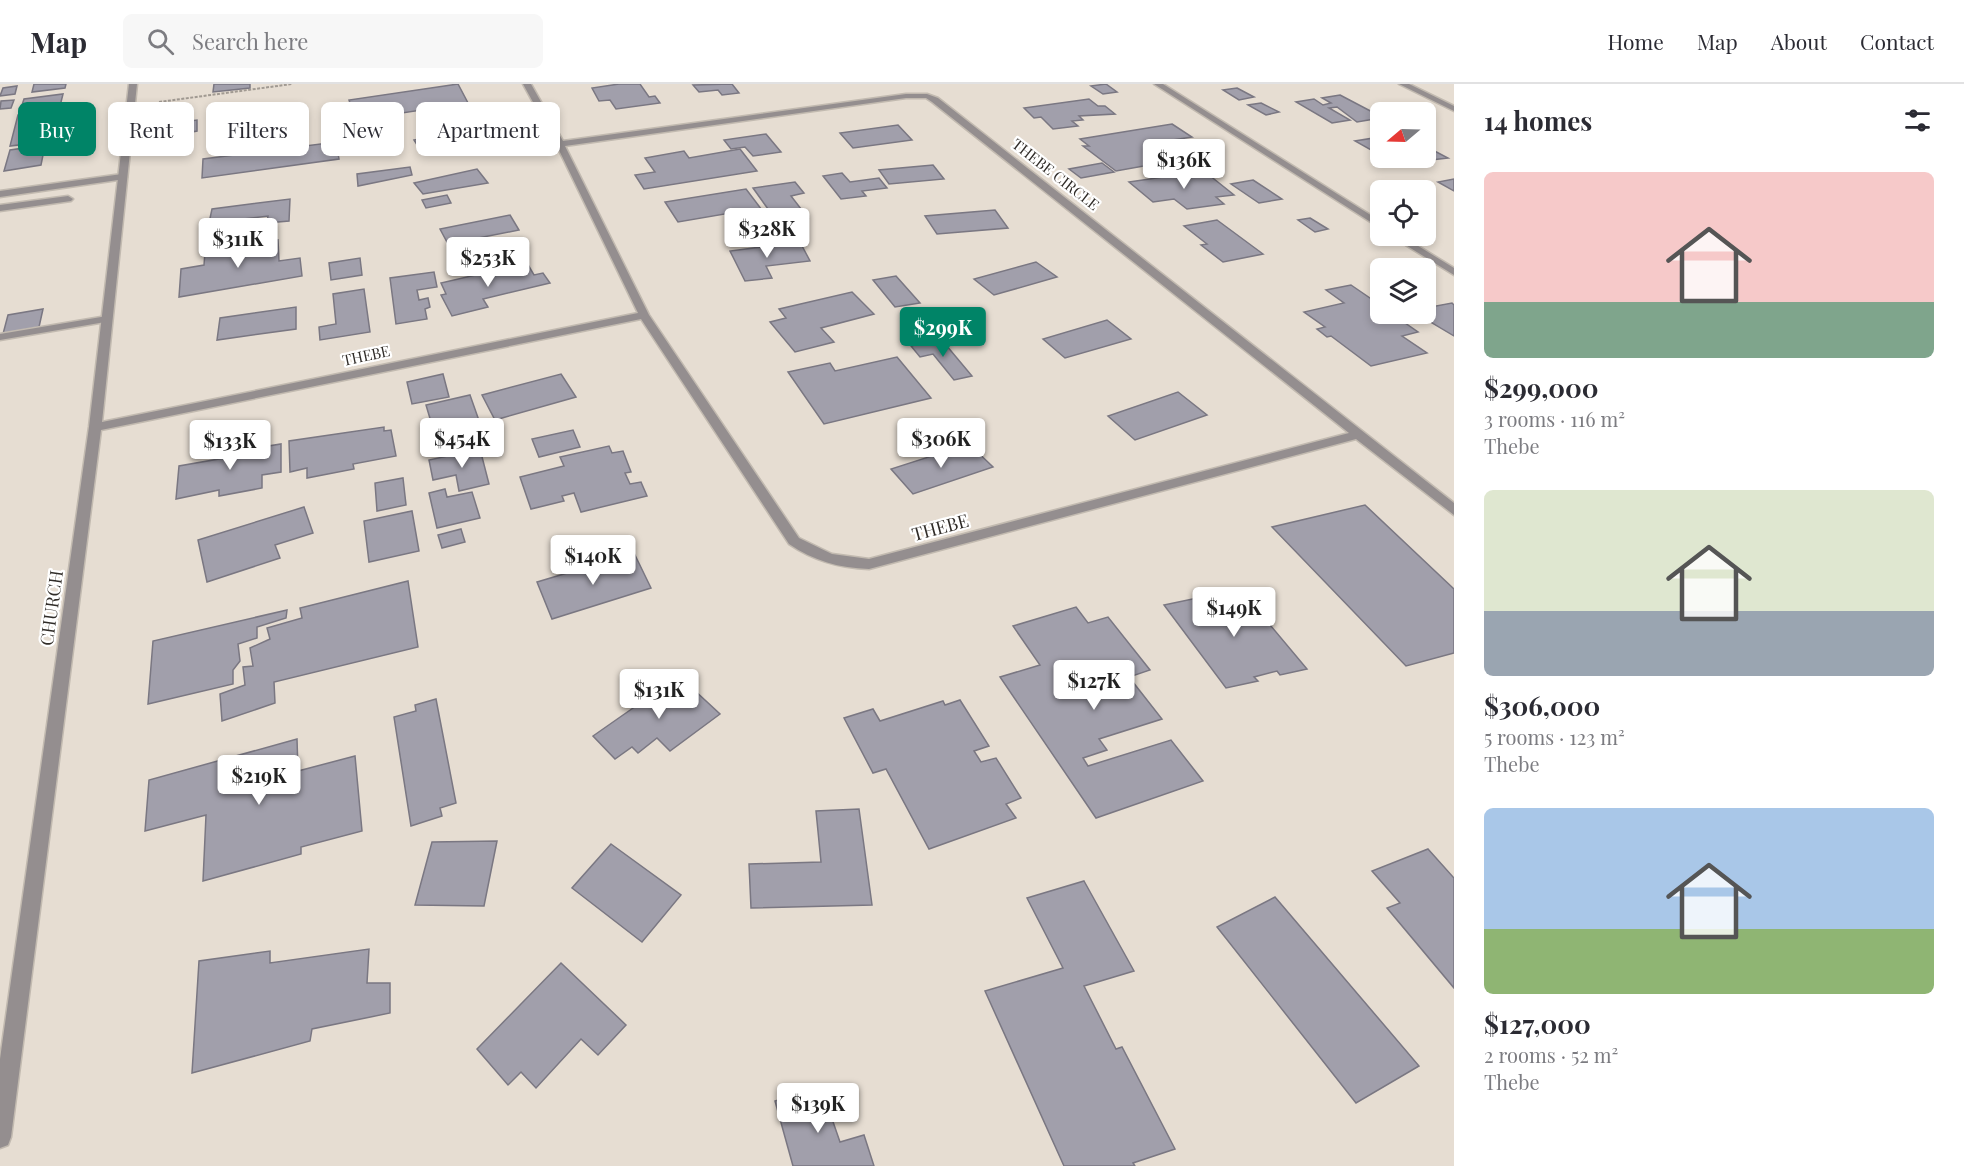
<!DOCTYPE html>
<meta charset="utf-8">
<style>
body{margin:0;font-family:"Playfair Display",serif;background:#f7f7f7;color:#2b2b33;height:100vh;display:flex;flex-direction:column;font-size:22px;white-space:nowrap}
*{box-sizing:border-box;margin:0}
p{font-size:20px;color:#7c7c81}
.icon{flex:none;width:33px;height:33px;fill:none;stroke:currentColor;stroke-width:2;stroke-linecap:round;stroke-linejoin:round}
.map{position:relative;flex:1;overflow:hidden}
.sheet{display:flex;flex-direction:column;background:#fff;width:510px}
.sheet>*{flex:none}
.guide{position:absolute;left:18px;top:18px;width:570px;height:54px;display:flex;gap:12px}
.needle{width:39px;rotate:251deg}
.controls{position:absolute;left:1370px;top:18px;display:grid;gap:12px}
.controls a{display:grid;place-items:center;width:66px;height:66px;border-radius:9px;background:#fff;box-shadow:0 3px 9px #0003;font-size:30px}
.price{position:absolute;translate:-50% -51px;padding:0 14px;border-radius:6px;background:#fff;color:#222;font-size:20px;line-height:39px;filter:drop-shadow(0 2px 3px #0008)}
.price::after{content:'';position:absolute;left:50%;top:36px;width:18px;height:14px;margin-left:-9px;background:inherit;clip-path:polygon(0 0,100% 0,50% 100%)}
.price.current{background:#008467;color:#fff}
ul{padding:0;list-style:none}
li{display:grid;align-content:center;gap:12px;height:318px;padding:0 30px}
li span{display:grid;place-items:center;height:186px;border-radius:9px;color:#555}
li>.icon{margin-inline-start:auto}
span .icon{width:108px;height:108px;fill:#fffc;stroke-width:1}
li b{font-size:26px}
h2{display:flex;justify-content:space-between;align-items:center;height:72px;padding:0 30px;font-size:26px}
.tag{padding:0 21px;border-radius:9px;background:#fff;box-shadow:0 3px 9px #0003;font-size:21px;line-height:54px}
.tag.current{background:#008467;color:#fff}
header{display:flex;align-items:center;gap:36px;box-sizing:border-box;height:84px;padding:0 30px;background:#fff;border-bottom:2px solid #e1e1e2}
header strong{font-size:28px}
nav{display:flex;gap:33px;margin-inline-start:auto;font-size:21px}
.search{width:420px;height:54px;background:#f7f7f7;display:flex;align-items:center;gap:15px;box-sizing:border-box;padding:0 21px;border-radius:9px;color:#7c7c81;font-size:22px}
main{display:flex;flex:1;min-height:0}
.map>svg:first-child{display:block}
</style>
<header>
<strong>Map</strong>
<div class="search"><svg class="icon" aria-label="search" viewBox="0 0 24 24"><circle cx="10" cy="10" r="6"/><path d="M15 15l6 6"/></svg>Search here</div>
<nav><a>Home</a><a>Map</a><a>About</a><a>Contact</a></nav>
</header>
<main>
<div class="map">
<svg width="1454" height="1082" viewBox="0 0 1454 1082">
<rect width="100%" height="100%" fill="#e6ddd2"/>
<g fill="#a19fab" stroke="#7a7782" stroke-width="1.5">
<path d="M34 0H66L65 4 32 8Z"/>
<path d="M214 0H250V4L213 8Z"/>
<path d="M458 0 468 19 356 36 349 16Z"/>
<path d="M619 0H640L649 13 655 12 660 19 616 25 610 16 599 17 592 4Z"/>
<path d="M732 0 739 9 722 11 718 6 699 8 693 1Z"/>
<path d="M1106 0 1117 8 1103 10 1091 2Z"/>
<path d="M17 2 15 10 0 12 3 4Z"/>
<path d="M1237 4 1254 13 1239 16 1223 6Z"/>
<path d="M63 10 60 22 20 27 24 15Z"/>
<path d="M1340 11 1380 32V34L1357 38 1337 23 1329 24 1350 36 1332 39 1296 18 1314 15 1323 21 1331 19 1322 14Z"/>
<path d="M1089 15 1098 22H1105L1115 30 1079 32 1083 36 1072 37 1078 42 1053 45 1041 33 1034 34 1024 24Z"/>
<path d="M14 16 11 24 0 25 1 17Z"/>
<path d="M1261 19 1279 28 1266 31 1248 21Z"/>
<path d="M57 26 51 57 10 62 18 31Z"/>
<path d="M197 36V47L175 51V39Z"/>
<path d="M1172 40 1192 53 1166 57 1170 60 1196 56 1216 69 1116 87 1083 62H1089L1080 55Z"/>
<path d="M898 41 912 56 853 64 840 49Z"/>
<path d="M471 45 479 56 421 67 414 56Z"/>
<path d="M766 50 781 68 753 72 745 63 731 65 724 56Z"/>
<path d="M1380 53V71L1355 57Z"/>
<path d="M336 58 339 75 202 94 203 75Z"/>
<path d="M45 61 41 81 4 87 10 66Z"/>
<path d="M1425 62 1448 74 1396 80 1384 74H1425Z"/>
<path d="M740 65 757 87 644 105 635 91 655 88 645 74 684 67 689 74Z"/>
<path d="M1102 79 1114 88 1081 94 1069 85Z"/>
<path d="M933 81 944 95 889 100 879 86Z"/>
<path d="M410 83 412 91 358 102 357 90Z"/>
<path d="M477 85 488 99 423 110 414 99Z"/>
<path d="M1204 87 1234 111 1216 113 1224 120 1187 125 1174 115 1153 118 1129 98Z"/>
<path d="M842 89 850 98 879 94 887 104 862 107 866 112 841 115 823 92Z"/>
<path d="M1454 95V107L1438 98Z"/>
<path d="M1253 96 1282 115 1259 119 1231 100Z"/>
<path d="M1398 97 1415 106H1395L1383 99Z"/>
<path d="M795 98 804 109 791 112 808 134 778 139 753 104Z"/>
<path d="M746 105 771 138 746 142 736 128 678 138 665 118Z"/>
<path d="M447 111 451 119 426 124 422 116Z"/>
<path d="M290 115 289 137 267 139 268 132 209 139 212 125Z"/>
<path d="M995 126 1008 144 937 150 925 132Z"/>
<path d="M510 131 519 146 448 160 440 145Z"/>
<path d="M1310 134 1328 145 1315 148 1298 136Z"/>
<path d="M1217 136 1263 170 1223 178 1201 161 1207 160 1184 142Z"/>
<path d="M278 156 279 177 300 174 302 192 179 213 181 185 204 181 205 168Z"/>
<path d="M800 158 810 177 766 182 772 194 745 197 730 167Z"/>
<path d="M360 174 362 191 331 196 329 179Z"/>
<path d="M1036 178 1057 193 994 211 974 195Z"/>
<path d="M527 179 534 191 543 189 550 199 483 215 488 223 452 232 441 211 446 210 441 199Z"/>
<path d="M434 188 437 203 417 206 419 216 428 214 430 223 425 225 427 235 396 240 390 194Z"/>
<path d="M896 192 920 219 895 223 873 196Z"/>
<path d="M1351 201 1380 221V230H1392L1418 248 1402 252 1427 269 1371 282 1331 252 1327 253 1317 245 1325 243 1304 228 1344 219 1326 206Z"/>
<path d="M364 205 370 248 320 256 319 243 336 240 333 210Z"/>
<path d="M852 208 874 230 821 244 834 258 795 268 770 238 786 234 779 225Z"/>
<path d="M1452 219 1454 221V252L1417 230H1425V224Z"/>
<path d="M296 223V245L217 256 220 234Z"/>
<path d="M43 225 39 243 3 250 8 231Z"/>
<path d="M1107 236 1131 255 1065 274 1043 255Z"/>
<path d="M941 255 972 292 954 296 933 270 920 273 911 262Z"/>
<path d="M897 273 931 314 824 340 788 288 830 279 835 287Z"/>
<path d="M443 290 449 313 412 320 407 298Z"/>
<path d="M561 290 576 313 495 336 482 311Z"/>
<path d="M1178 308 1207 331 1135 356 1108 332Z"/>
<path d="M470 311 483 348 437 358 426 321Z"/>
<path d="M384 343V347L391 346 396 372 353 380 354 385 307 394V384L290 388 289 357Z"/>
<path d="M573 346 580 363 539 373 532 355Z"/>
<path d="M262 357V363L281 360V388L262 391V404L219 412V406L176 415 179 382 230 373V363Z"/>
<path d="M969 360 993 383 913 410 891 385Z"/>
<path d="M609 362 612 369 623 367 631 388 625 389 630 400 641 398 647 412 581 428 574 409 562 412 564 417 531 425 520 393 564 382 560 373Z"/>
<path d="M480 365 489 400 459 407 456 391 433 396 429 376Z"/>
<path d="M403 394 406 421 377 427 375 399Z"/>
<path d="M445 405 447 413 472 408 480 434 437 444 429 409Z"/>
<path d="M1365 421 1454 505V569L1406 582 1272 443Z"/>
<path d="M304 423 313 449 275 461 280 474 207 498 198 456Z"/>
<path d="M412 427 419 467 369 478 364 437Z"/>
<path d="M461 445 465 458 442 464 438 451Z"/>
<path d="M634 469 651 504 552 535 537 498Z"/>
<path d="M408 497 418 563 274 598 275 619 222 637 220 610 245 601 243 583 253 582 250 564 270 555 267 544 302 534 300 524Z"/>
<path d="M1240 505 1307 585 1280 591 1277 587 1254 593 1258 597 1226 604 1164 521Z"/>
<path d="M1076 523 1088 539 1108 533 1150 586 1129 593 1162 635 1099 655 1107 666 1083 674 1088 682 1171 656 1203 697 1096 734 1000 593 1040 581 1013 542Z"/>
<path d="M287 526 286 534 257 543V554L238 560 240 577 233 586V600L148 620 153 557Z"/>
<path d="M679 592 720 630 670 667 657 654 638 669 632 663 615 675 593 652Z"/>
<path d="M436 615 456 719 440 724 442 732 411 742 394 633 416 627 415 621Z"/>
<path d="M960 616 989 662 974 667 981 678 996 674 1021 714 1006 720 1016 734 929 765 886 685 873 689 844 634 873 625 880 637 943 617 945 621Z"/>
<path d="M297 655 298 687 355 672 362 747 301 763V770L203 797 206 731 145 747 149 696Z"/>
<path d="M859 725 872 821 751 824 749 780 821 778 816 727Z"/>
<path d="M497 757 484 822 415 821 432 758Z"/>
<path d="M611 760 681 811 642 858 572 804Z"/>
<path d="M1428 765 1454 794V904L1387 824 1400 819 1372 787Z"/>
<path d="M1084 797 1134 887 1084 902 1116 965 1122 963 1175 1065 1133 1079 1135 1082H1064L985 907 1063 884 1027 814Z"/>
<path d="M1275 813 1419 982 1356 1019 1217 843Z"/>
<path d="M369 865 367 899H390V929L312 945 310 957 192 989 199 877 270 867V879Z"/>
<path d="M561 879 626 941 598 971 581 955 536 1004 521 988 508 1001 477 965Z"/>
<path d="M821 1003 840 1058 864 1051 874 1082H793L775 1017Z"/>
</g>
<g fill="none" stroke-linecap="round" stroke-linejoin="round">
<defs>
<g id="service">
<path d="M122 90 127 93 125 95 0 113V107Z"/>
<path d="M68 112 73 115 71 117 0 127V121Z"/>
<path d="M107 232 112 235 111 237 0 256V250Z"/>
</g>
<g id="minor">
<path d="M129 0H137L102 338 638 229 556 60 523 0H531L563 57 906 10H927L938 14 1454 419V431L1356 355 869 485C839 484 814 477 789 460L641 235 101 346 11 1053 8 1061 0 1064V975L89 343ZM906 14H926L932 18 1349 349 869 475 832 470 799 454 649 231 565 62Z"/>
<path d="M1154 0H1163L1380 137V144Z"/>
<path d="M1399 0H1409L1454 22V27Z"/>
<path d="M1391 152H1402L1454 184V191Z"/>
</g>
</defs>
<use href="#service" stroke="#c2bab0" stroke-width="3"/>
<use href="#minor" stroke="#c2bab0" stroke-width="3"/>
<path stroke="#a19a92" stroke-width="2" stroke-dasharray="3 1.5" stroke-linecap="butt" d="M159 18 292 0"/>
<use href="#service" fill="#948e8f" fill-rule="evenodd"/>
<use href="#minor" fill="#948e8f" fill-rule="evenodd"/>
</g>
<g text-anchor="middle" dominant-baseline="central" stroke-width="4.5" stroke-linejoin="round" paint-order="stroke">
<g font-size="15" fill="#302c28" stroke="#fff">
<text transform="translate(1056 90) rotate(38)">THEBE CIRCLE</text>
<text transform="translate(366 271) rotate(-12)">THEBE</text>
</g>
<g font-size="18" fill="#302c28" stroke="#fff">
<text transform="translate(940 443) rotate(-15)">THEBE</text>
<text transform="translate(51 524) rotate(-82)">CHURCH</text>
</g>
</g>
</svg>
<div class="controls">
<a><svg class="needle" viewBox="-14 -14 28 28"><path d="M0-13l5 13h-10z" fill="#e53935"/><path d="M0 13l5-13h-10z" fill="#7c7c81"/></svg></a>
<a><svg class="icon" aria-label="locate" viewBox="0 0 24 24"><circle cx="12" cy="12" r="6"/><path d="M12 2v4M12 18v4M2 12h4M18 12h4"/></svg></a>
<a><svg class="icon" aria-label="layers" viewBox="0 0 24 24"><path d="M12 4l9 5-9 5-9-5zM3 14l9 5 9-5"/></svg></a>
</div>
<b class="price" style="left:1184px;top:106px">$136K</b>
<b class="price" style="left:767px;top:175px">$328K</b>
<b class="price" style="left:238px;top:185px">$311K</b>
<b class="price" style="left:488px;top:204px">$253K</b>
<b class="price current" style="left:943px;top:274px">$299K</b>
<b class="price" style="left:462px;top:385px">$454K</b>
<b class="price" style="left:941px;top:385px">$306K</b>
<b class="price" style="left:230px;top:387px">$133K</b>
<b class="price" style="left:593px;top:502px">$140K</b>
<b class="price" style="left:1234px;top:554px">$149K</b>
<b class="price" style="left:1094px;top:627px">$127K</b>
<b class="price" style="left:659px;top:636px">$131K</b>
<b class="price" style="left:259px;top:722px">$219K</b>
<b class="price" style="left:818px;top:1050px">$139K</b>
<div class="guide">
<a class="tag current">Buy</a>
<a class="tag">Rent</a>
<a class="tag">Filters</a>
<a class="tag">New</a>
<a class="tag">Apartment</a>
</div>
</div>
<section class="sheet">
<h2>14 homes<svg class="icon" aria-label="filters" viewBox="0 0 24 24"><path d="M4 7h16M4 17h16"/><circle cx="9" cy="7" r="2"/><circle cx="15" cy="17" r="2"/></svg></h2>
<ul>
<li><span style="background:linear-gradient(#f6c9c9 70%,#7fa58c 0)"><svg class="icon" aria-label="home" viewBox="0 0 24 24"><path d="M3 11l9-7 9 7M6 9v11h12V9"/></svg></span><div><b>$299,000</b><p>3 rooms · 116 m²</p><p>Thebe</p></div></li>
<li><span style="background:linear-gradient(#dfe7d0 65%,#9aa5b1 0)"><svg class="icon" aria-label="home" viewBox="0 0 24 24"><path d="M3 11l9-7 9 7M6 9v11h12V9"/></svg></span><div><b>$306,000</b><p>5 rooms · 123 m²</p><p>Thebe</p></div></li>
<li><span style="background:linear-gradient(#a9c7e8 65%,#8fb573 0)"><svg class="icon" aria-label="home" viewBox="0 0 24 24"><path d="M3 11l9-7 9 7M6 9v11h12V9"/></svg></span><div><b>$127,000</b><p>2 rooms · 52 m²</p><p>Thebe</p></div></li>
</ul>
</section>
</main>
